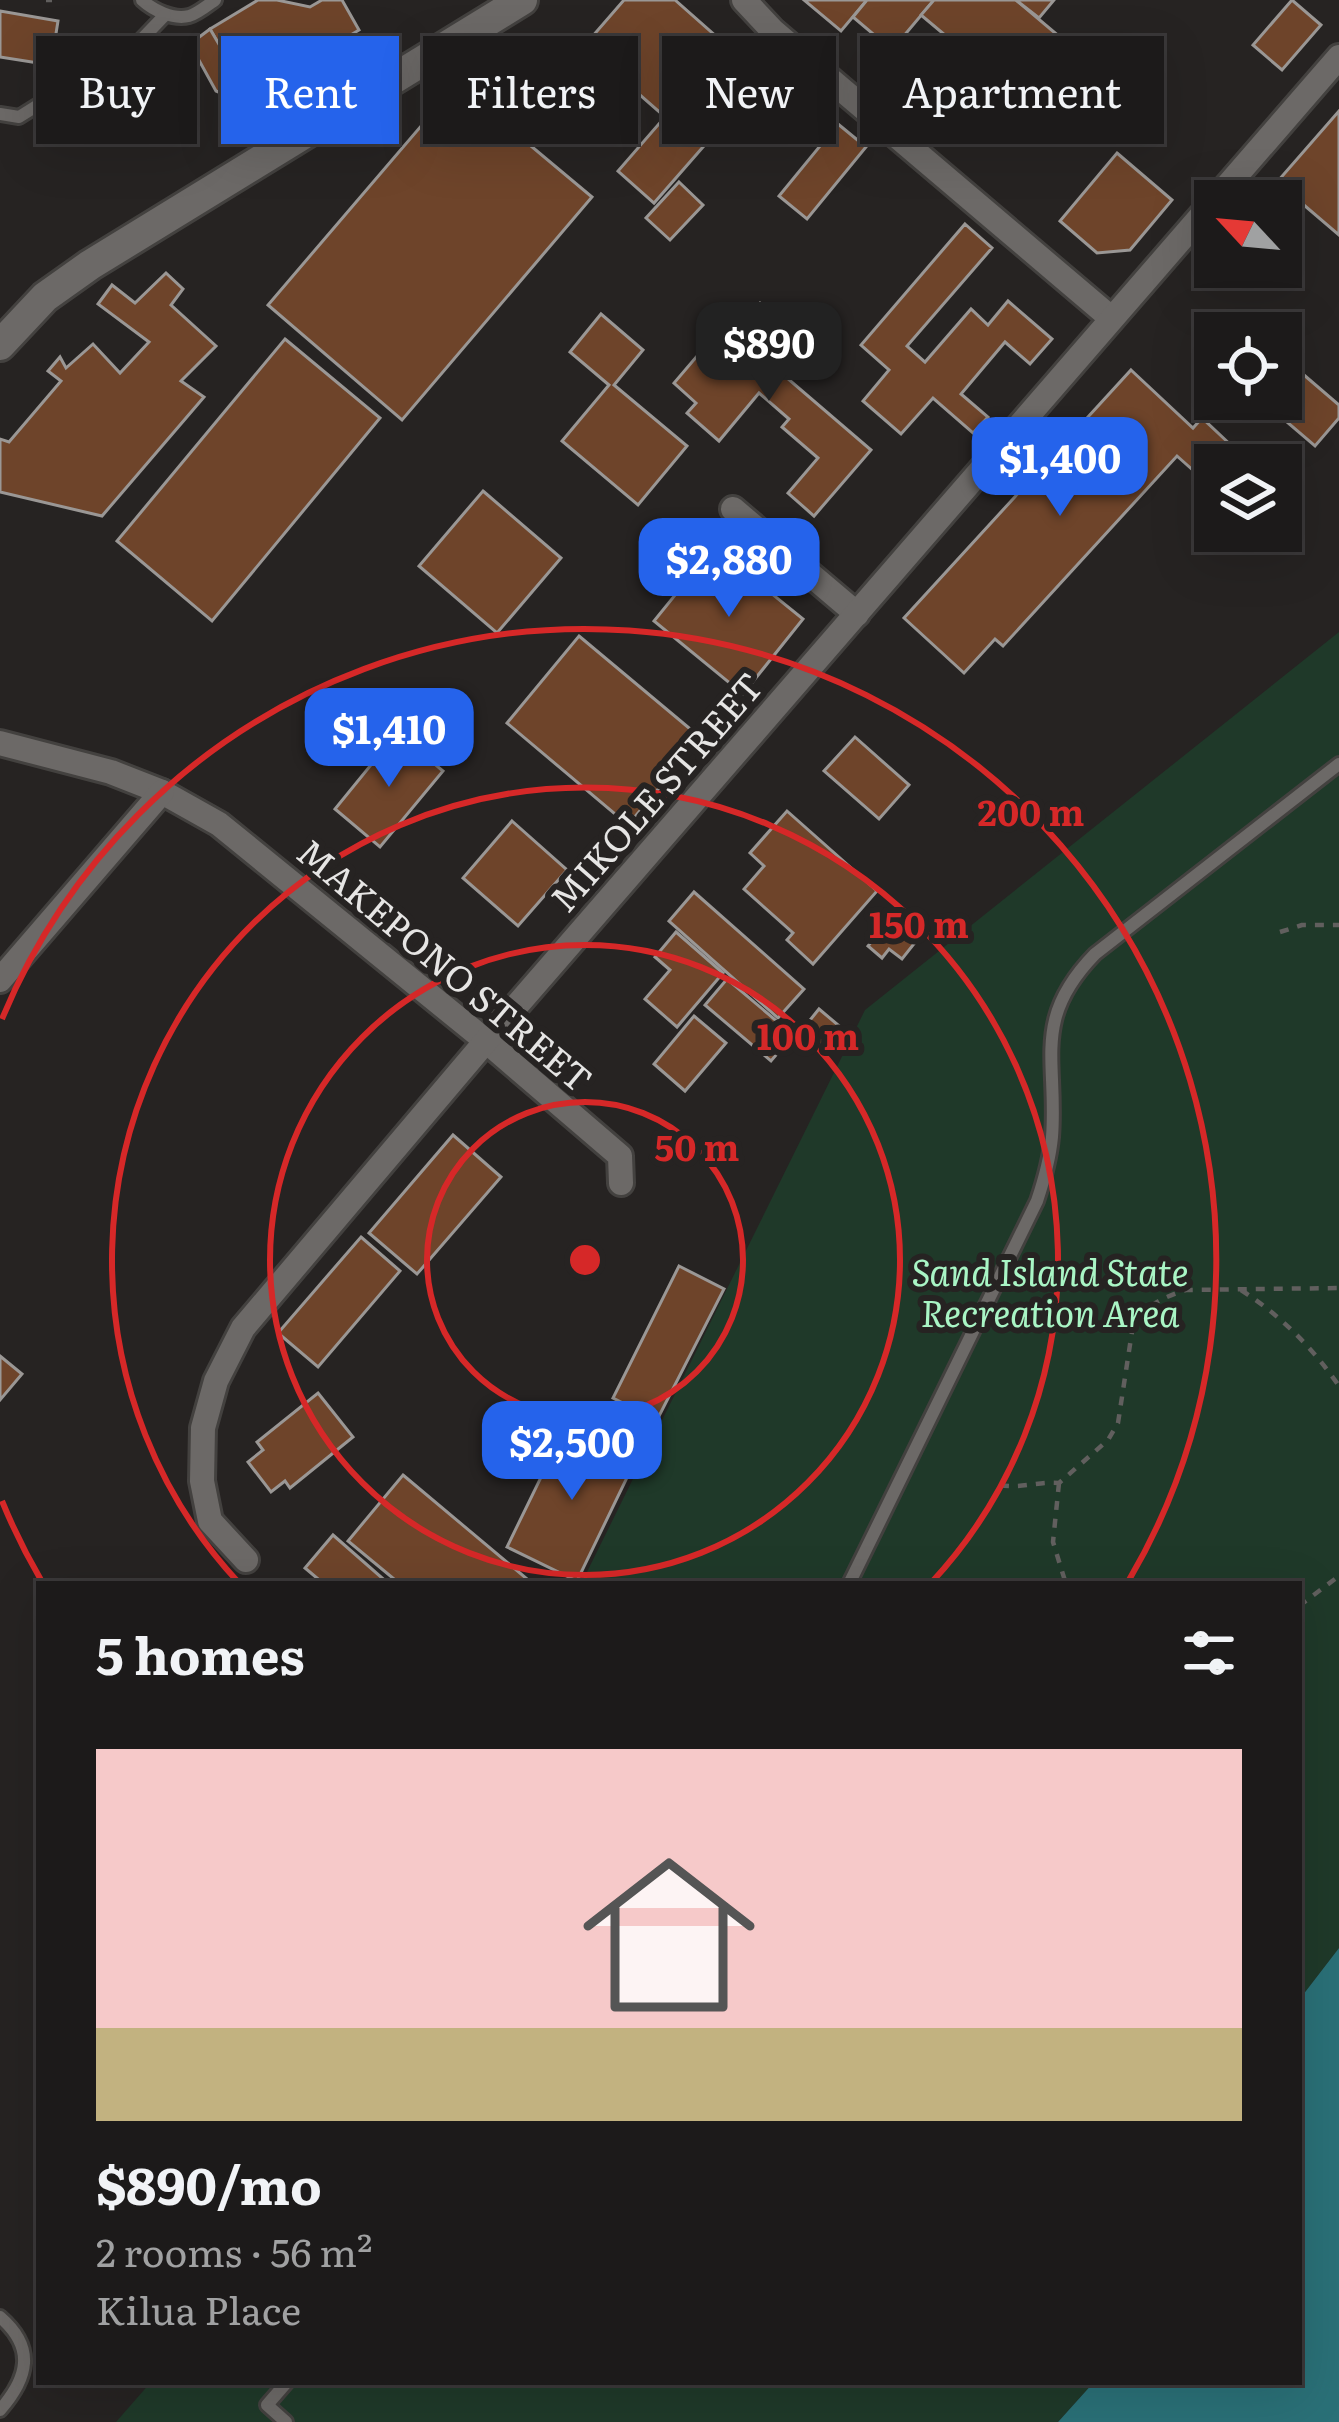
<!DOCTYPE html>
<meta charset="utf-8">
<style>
body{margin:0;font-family:Literata,serif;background:#292727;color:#f1f3f6;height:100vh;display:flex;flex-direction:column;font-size:45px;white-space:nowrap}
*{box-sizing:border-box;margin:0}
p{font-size:39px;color:#a0a1a2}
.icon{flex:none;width:66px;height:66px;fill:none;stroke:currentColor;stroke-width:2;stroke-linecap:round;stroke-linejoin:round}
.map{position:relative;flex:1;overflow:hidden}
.side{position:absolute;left:36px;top:1581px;width:1266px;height:804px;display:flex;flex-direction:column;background:#1c1a1a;border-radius:0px;box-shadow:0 12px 48px #0002,0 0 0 3px #3a3839}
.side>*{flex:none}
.hud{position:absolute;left:36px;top:36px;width:1269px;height:108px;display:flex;gap:24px}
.needle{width:78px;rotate:296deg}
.controls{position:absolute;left:1194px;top:180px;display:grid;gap:24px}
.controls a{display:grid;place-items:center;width:108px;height:108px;border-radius:0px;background:#1c1a1a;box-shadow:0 12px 48px #0002,0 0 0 3px #3a3839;font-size:60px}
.price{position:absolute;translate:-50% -102px;padding:0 27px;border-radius:24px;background:#2563eb;color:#fff;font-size:39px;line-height:78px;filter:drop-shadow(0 3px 6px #0008)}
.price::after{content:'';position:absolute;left:50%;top:72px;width:36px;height:27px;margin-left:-18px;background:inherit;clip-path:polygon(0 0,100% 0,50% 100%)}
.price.selected{background:#222;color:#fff}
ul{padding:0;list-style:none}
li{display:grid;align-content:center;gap:24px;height:636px;padding:0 60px}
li+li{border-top:3px solid #3a3839}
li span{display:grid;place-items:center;height:372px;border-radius:0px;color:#555}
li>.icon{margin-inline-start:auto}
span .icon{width:216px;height:216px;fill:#fffc;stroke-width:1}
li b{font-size:51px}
h2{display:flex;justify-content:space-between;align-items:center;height:144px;padding:0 60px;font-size:51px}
.tag{padding:0 42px;border-radius:0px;background:#1c1a1a;box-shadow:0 12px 48px #0002,0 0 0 3px #3a3839;font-size:42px;line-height:108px}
.tag.selected{background:#2563eb;color:#fff}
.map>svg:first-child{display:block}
</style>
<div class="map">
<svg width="1339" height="2422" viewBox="0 0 1339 2422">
<rect width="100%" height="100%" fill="#262322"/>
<g fill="#1f3929">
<path d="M115 92 150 97 146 133 111 128Z"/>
<path d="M1339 632V1948L1299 2000V1584H581L865 1010Z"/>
<path d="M151 2382H1094L1058 2422H116Z"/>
</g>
<path fill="#2a7077" d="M1339 1948V2422H1058L1094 2382H1299V2000Z"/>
<g fill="#6e442a" stroke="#9a9795" stroke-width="3">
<path d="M258 0H277L310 7 322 0H342L359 30 349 36 356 49 335 62 340 71 288 101 280 87 287 83 282 75 248 95 210 29Z"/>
<path d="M624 0H675L727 46 665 117 584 46Z"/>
<path d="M804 0H867L841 31Z"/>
<path d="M867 0H934L892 50 853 17Z"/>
<path d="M934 0H1016L1067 43 1020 98 921 15Z"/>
<path d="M1016 0H1054L1039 18Z"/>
<path d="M1292 0 1321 25 1282 70 1253 45Z"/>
<path d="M0 11 58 21 51 65 0 57Z"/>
<path d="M210 29 244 87 235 92 223 94 216 91 190 44Z"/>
<path d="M736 35 773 67 654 203 618 171Z"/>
<path d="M457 84 592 197 402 420 268 305Z"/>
<path d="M282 91 288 101 246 124 241 115Z"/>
<path d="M1339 111V235L1277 182Z"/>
<path d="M838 124 866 147 807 219 779 196Z"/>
<path d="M1117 153 1172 200 1130 250 1097 253 1060 221Z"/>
<path d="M679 182 703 205 670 240 646 218Z"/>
<path d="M965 224 992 248 907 346 925 362 971 309 988 325 1008 301 1052 339 1030 364 1005 342 961 394 988 417 973 433 933 398 901 434 863 401 889 370 861 345Z"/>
<path d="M166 273 183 289 171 305 216 346 181 381 204 397 102 516 0 492V439L9 442 61 381 48 371 60 357 66 368 93 344 120 373 149 342 98 304 112 285 135 303Z"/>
<path d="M760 303 785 324 759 354 871 450 814 516 788 493 818 458 782 427 789 419 759 393 719 441 687 413 696 403 674 383 727 321 737 331Z"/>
<path d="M601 314 643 350 614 385 687 446 638 505 562 441 609 385 570 352Z"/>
<path d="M285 339 380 418 212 621 117 541Z"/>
<path d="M1297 369 1339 405V418L1315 446 1267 405 1271 399H1281V388Z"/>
<path d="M1131 370 1193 428 1202 418 1234 448 1218 465H1215L1204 480 1177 456 1003 646 995 639 964 673 904 618Z"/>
<path d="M483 491 561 558 497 633 419 566Z"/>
<path d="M714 547 803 619 743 694 654 621Z"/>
<path d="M579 636 701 738 628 825 507 723Z"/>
<path d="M397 733 443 771 380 847 335 809Z"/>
<path d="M855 737 909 785 879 819 824 771Z"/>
<path d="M787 811 877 891 813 964 787 940 793 933 744 889 764 866 750 853Z"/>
<path d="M512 821 567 870 518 926 463 878Z"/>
<path d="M694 892 804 989 778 1018 669 921Z"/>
<path d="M902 919 921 935 902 959 889 949 882 958 868 946 887 922 895 928Z"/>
<path d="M676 932 723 973 677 1027 645 999 670 970 655 957Z"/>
<path d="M727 979 793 1035 771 1061 705 1005Z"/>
<path d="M819 1009 844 1030 827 1051 802 1030Z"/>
<path d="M694 1016 726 1043 685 1091 654 1064Z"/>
<path d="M453 1135 501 1177 417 1274 369 1233Z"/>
<path d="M361 1237 400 1271 318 1367 278 1333Z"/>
<path d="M679 1266 724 1289 657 1420 613 1398Z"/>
<path d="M0 1356 22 1374 0 1400Z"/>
<path d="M318 1393 353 1437 290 1488 285 1481 271 1492 248 1462 263 1450 257 1442Z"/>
<path d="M566 1426 636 1459 577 1581 507 1547Z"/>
<path d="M403 1475 533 1584H400L348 1541Z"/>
<path d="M333 1535 389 1584H324L305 1568Z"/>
</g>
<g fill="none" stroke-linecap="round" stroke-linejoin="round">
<defs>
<g id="service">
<path d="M142 0C153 10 173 20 189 16 197 14 208 5 215 0"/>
<path d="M0 114 19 117 140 41 165 15"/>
<path d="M849 1584 1037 1201C1044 1180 1050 1159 1052 1137 1058 1060 1031 1020 1095 954L1339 764"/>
<path d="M0 2317C36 2348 28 2378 0 2410"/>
<path d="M286 2422 267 2405 287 2382"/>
</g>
<g id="minor">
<path d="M744 0 773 31 1111 318"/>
<path d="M733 509 857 614"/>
<path d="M0 743 111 772 162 792 219 824 486 1041 620 1156 621 1183"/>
<path d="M0 980 162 792"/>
<path d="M246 1560 210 1521 202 1481 203 1428 216 1381 243 1328 486 1041 1339 57"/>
</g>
<path id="tertiary" d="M0 345 45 297 90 265 522 0"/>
</defs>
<use href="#service" stroke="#43413f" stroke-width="18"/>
<use href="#minor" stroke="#43413f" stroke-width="30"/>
<use href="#tertiary" stroke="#43413f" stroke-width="36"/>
<g stroke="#615f5e" stroke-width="4.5" stroke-dasharray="9 9" stroke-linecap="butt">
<path d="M46 0H52"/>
<path d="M1280 932 1302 925H1339"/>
<path d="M1241 1290C1281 1316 1312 1347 1339 1386"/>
<path d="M1059 1483 1053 1542 1066 1584"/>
<path d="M1000 1485C1020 1489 1039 1481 1059 1483L1108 1440 1118 1423 1133 1325C1146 1305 1164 1297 1186 1290L1339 1288"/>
<path d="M1299 1606 1339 1576"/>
</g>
<use href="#service" stroke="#6c6967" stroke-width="12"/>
<use href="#minor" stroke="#6c6967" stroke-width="24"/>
<use href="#tertiary" stroke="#6c6967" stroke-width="30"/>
</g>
<g fill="none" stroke="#d62828" stroke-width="6">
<circle cx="585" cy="1260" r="158"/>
<circle cx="585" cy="1260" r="315"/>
<path d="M239 1583A473 473 0 1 1 931 1583"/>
<path d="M41 1580A631 631 0 0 1 2 1501M2 1019A631 631 0 1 1 1129 1580"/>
</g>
<g text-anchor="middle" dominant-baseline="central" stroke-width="12" stroke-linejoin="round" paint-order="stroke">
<g font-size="36" fill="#e6e5e4" stroke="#262322">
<text transform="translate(655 791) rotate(-49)">MIKOLE STREET</text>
<text transform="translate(446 964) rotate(40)">MAKEPONO STREET</text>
</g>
<g font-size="36" font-style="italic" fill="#a9f5c5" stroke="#262322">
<text x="1050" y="1270">Sand Island State<tspan x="1050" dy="41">Recreation Area</tspan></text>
</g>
</g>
<circle cx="585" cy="1260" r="18" fill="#d62828" stroke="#262322" stroke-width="6"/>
<g font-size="36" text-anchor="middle" font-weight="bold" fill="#d62828" stroke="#262322" stroke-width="12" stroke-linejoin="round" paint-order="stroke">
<text x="1031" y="826">200 m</text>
<text x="919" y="938">150 m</text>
<text x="808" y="1050">100 m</text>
<text x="697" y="1161">50 m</text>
</g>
</svg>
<div class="controls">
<a><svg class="needle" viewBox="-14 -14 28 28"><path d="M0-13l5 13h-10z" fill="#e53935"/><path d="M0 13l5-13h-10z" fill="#a0a1a2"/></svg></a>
<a><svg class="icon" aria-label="locate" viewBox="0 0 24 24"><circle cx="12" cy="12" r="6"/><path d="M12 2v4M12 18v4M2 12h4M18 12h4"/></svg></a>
<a><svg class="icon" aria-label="layers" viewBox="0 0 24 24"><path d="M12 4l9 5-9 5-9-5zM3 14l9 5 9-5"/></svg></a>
</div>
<b class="price selected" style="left:769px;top:404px">$890</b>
<b class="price" style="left:1060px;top:519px">$1,400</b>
<b class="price" style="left:729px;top:620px">$2,880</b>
<b class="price" style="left:389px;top:790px">$1,410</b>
<b class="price" style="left:572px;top:1503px">$2,500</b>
<div class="hud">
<a class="tag">Buy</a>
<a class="tag selected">Rent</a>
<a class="tag">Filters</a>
<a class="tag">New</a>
<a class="tag">Apartment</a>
</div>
<section class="side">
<h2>5 homes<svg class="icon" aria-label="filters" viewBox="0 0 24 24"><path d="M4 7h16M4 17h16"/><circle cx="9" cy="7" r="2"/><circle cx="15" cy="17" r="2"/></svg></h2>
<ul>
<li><span style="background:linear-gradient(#f6c9c9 75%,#c2b280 0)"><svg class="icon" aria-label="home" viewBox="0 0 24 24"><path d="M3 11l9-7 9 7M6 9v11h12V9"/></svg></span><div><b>$890/mo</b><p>2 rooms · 56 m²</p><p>Kilua Place</p></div></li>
</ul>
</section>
</div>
